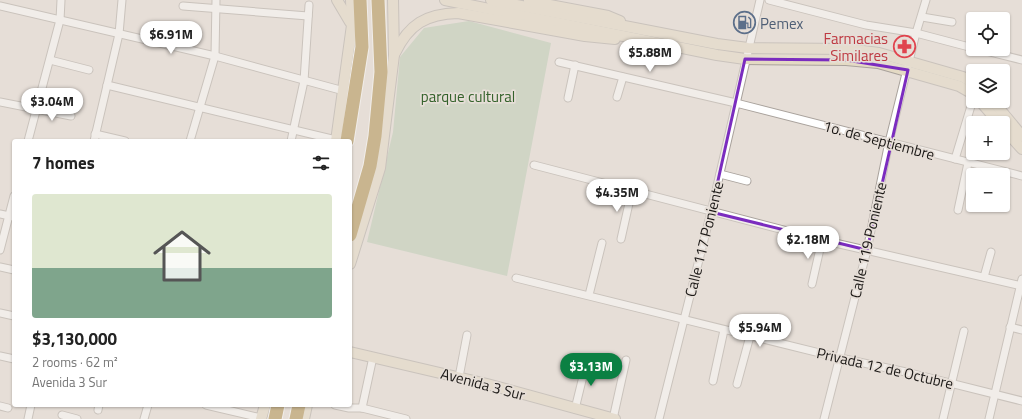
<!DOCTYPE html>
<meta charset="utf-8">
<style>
body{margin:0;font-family:"Titillium Web",sans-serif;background:#f2f2f2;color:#222;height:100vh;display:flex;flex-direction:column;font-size:15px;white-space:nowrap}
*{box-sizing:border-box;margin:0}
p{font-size:13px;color:#767676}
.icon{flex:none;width:22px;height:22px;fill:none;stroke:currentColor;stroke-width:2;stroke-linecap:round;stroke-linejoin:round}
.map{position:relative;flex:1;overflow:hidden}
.sheet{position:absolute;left:12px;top:139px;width:340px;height:268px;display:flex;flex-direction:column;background:#fff;border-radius:4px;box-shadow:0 1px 3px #0004}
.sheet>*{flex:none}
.fabs{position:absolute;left:966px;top:12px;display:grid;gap:8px}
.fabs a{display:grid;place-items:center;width:44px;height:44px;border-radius:4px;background:#fff;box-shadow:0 1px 3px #0004;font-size:20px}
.price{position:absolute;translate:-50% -34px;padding:0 9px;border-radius:14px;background:#fff;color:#222;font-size:13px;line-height:26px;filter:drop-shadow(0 1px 2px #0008)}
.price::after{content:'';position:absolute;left:50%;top:24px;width:12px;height:9px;margin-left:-6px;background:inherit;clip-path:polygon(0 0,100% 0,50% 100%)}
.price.current{background:#0b8043;color:#fff}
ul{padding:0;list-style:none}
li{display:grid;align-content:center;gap:8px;height:212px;padding:0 20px}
li span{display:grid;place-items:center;height:124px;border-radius:4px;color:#555}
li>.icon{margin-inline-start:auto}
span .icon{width:72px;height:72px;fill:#fffc;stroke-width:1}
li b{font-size:17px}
h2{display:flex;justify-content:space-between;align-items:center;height:48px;padding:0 20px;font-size:17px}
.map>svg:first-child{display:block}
</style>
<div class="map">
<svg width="1022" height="419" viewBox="0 0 1022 419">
<rect width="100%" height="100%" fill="#e6ded7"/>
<path fill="#b5c9b0" d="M469 21 551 43 507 276 367 242 393 132 400 57 424 28Z"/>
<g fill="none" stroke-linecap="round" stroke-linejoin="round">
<defs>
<g id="street">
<path d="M769 0 866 25 916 33 973 48"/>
<path d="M0 6 215 56 344 91"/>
<path d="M183 6 308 16"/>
<path d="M922 17 952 22"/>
<path d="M978 49 1022 60"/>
<path d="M50 60 89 70"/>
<path d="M559 62 736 103 1022 176"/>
<path d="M107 85 336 140"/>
<path d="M617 97 623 77"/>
<path d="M568 98 575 65"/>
<path d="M0 102 71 116"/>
<path d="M95 134 125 141"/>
<path d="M28 141 60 20 61 0"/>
<path d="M94 141 119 34 122 0"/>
<path d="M190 141 215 56 216 0"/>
<path d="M291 141 304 81 309 5"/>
<path d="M955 159 971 106"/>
<path d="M534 165 822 240 1022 286"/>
<path d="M720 174 747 181"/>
<path d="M958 210 968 163"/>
<path d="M0 214 14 217"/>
<path d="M621 239 632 190"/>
<path d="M0 250 14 196"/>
<path d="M0 267 14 270"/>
<path d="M984 277 991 252"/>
<path d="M516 278 840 358 906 372 1022 401"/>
<path d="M812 284 822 240"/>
<path d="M589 295 602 243"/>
<path d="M0 313 14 316"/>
<path d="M1010 327 1022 330"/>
<path d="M0 356 14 359"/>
<path d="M459 377 467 335"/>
<path d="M713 381 724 330"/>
<path d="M737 384 750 336"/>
<path d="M206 405 261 418"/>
<path d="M335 405 349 408H362L406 419"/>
<path d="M0 406 8 408"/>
<path d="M362 408 373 357"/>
<path d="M575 409 587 360"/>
<path d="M98 410 99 405"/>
<path d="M62 415 77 419"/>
<path d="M28 419 31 405"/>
<path d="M144 419 148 405"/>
<path d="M613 419 626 360"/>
<path d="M659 419 711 212 760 0"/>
<path d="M824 419 867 250 889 142 916 33 926 0"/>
<path d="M943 419 964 331"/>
<path d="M989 419 1022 279"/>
</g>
<g id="secondary">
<path d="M337 0 350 22"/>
<path d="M445 0 717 55 745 59 846 60 878 63 959 86 973 94"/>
<path d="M491 0 717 44 748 48 847 49 879 53 963 77 973 83"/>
<path d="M529 1 608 16 620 21"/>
<path d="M395 53C409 24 426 14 458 13L585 36 615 39"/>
<path d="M980 101 999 123"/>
<path d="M993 101 1022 136"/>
<path d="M1003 128 1022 149"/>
<path d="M336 141 352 25 351 0"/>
<path d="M350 264 380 168 394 55 393 0"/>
<path d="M350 352 487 384 615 419"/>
<path d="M261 419 265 405"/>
<path d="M304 419 307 405"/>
</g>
<g id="highway">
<path d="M347 141 362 47 360 0"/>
<path d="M350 235 370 166 375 136 381 72 378 0"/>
<path d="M275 419 278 405"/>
<path d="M296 419 299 405"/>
</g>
</defs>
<use href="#street" stroke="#a9a29c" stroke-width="9"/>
<use href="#secondary" stroke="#a9a29c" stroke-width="12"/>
<use href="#highway" stroke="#fff" stroke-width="15"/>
<use href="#street" stroke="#fff" stroke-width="7"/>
<use href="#secondary" stroke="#e4dac4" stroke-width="10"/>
<use href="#highway" stroke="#a68339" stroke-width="13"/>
</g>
<path d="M0 0H1022V419H0ZM745 59 846 60 908 70 867 250 711 212Z" fill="#e6ded7" fill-opacity=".55" fill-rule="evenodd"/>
<path fill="none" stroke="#7b2cbf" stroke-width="3" stroke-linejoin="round" d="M745 59 846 60 908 70 867 250 711 212Z"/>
<defs>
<symbol id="fuel-ring" viewBox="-11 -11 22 22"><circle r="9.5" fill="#e6ded7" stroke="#5c6f8a" stroke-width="1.5"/><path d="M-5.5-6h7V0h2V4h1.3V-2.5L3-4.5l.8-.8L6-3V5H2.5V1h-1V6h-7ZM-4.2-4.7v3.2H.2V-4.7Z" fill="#5c6f8a"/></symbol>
<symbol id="pharmacy-ring" viewBox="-11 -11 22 22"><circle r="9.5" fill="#e6ded7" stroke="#e0444e" stroke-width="1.5"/><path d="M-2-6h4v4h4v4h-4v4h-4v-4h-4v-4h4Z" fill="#e0444e"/></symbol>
</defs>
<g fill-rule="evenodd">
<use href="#fuel-ring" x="732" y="10" width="25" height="25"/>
<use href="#pharmacy-ring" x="892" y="34" width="25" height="25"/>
</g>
<g text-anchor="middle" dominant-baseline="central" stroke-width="3.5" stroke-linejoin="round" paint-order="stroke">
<g font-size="15" fill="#4e5e75" stroke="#e6ded7" text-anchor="start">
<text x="760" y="23">Pemex</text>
</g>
<g font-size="15" fill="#be3a42" stroke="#e6ded7" text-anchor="end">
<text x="888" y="38">Farmacias<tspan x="888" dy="17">Similares</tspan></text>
</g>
<g font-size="15" fill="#34622b" stroke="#e6ded7">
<text x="468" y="96">parque cultural</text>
</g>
<g font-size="15" fill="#1b1816" stroke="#e6ded7">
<text transform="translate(879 140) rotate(15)">1o. de Septiembre</text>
<text transform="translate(704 239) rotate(-76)">Calle 117 Poniente</text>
<text transform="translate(868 240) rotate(-77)">Calle 119 Poniente</text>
<text transform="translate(885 368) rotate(13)">Privada 12 de Octubre</text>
<text transform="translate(483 384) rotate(15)">Avenida 3 Sur</text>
</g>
</g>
</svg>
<div class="fabs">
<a><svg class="icon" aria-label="locate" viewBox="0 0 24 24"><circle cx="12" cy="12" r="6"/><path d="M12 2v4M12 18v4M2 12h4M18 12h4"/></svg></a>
<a><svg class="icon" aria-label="layers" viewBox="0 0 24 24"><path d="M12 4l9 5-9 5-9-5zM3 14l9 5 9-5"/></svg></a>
<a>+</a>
<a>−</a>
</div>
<b class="price" style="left:171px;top:55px">$6.91M</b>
<b class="price" style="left:650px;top:73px">$5.88M</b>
<b class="price" style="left:52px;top:122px">$3.04M</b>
<b class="price" style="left:617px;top:213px">$4.35M</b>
<b class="price" style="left:808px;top:260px">$2.18M</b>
<b class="price" style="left:760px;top:348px">$5.94M</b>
<b class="price current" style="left:591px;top:387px">$3.13M</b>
<section class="sheet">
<h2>7 homes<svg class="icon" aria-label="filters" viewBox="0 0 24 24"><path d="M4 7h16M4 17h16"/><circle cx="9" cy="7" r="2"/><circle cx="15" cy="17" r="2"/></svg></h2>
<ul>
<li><span style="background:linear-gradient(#dfe7d0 60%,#7fa58c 0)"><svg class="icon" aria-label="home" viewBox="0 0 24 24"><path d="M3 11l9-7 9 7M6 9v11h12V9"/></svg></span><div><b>$3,130,000</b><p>2 rooms · 62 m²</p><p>Avenida 3 Sur</p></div></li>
</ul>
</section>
</div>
